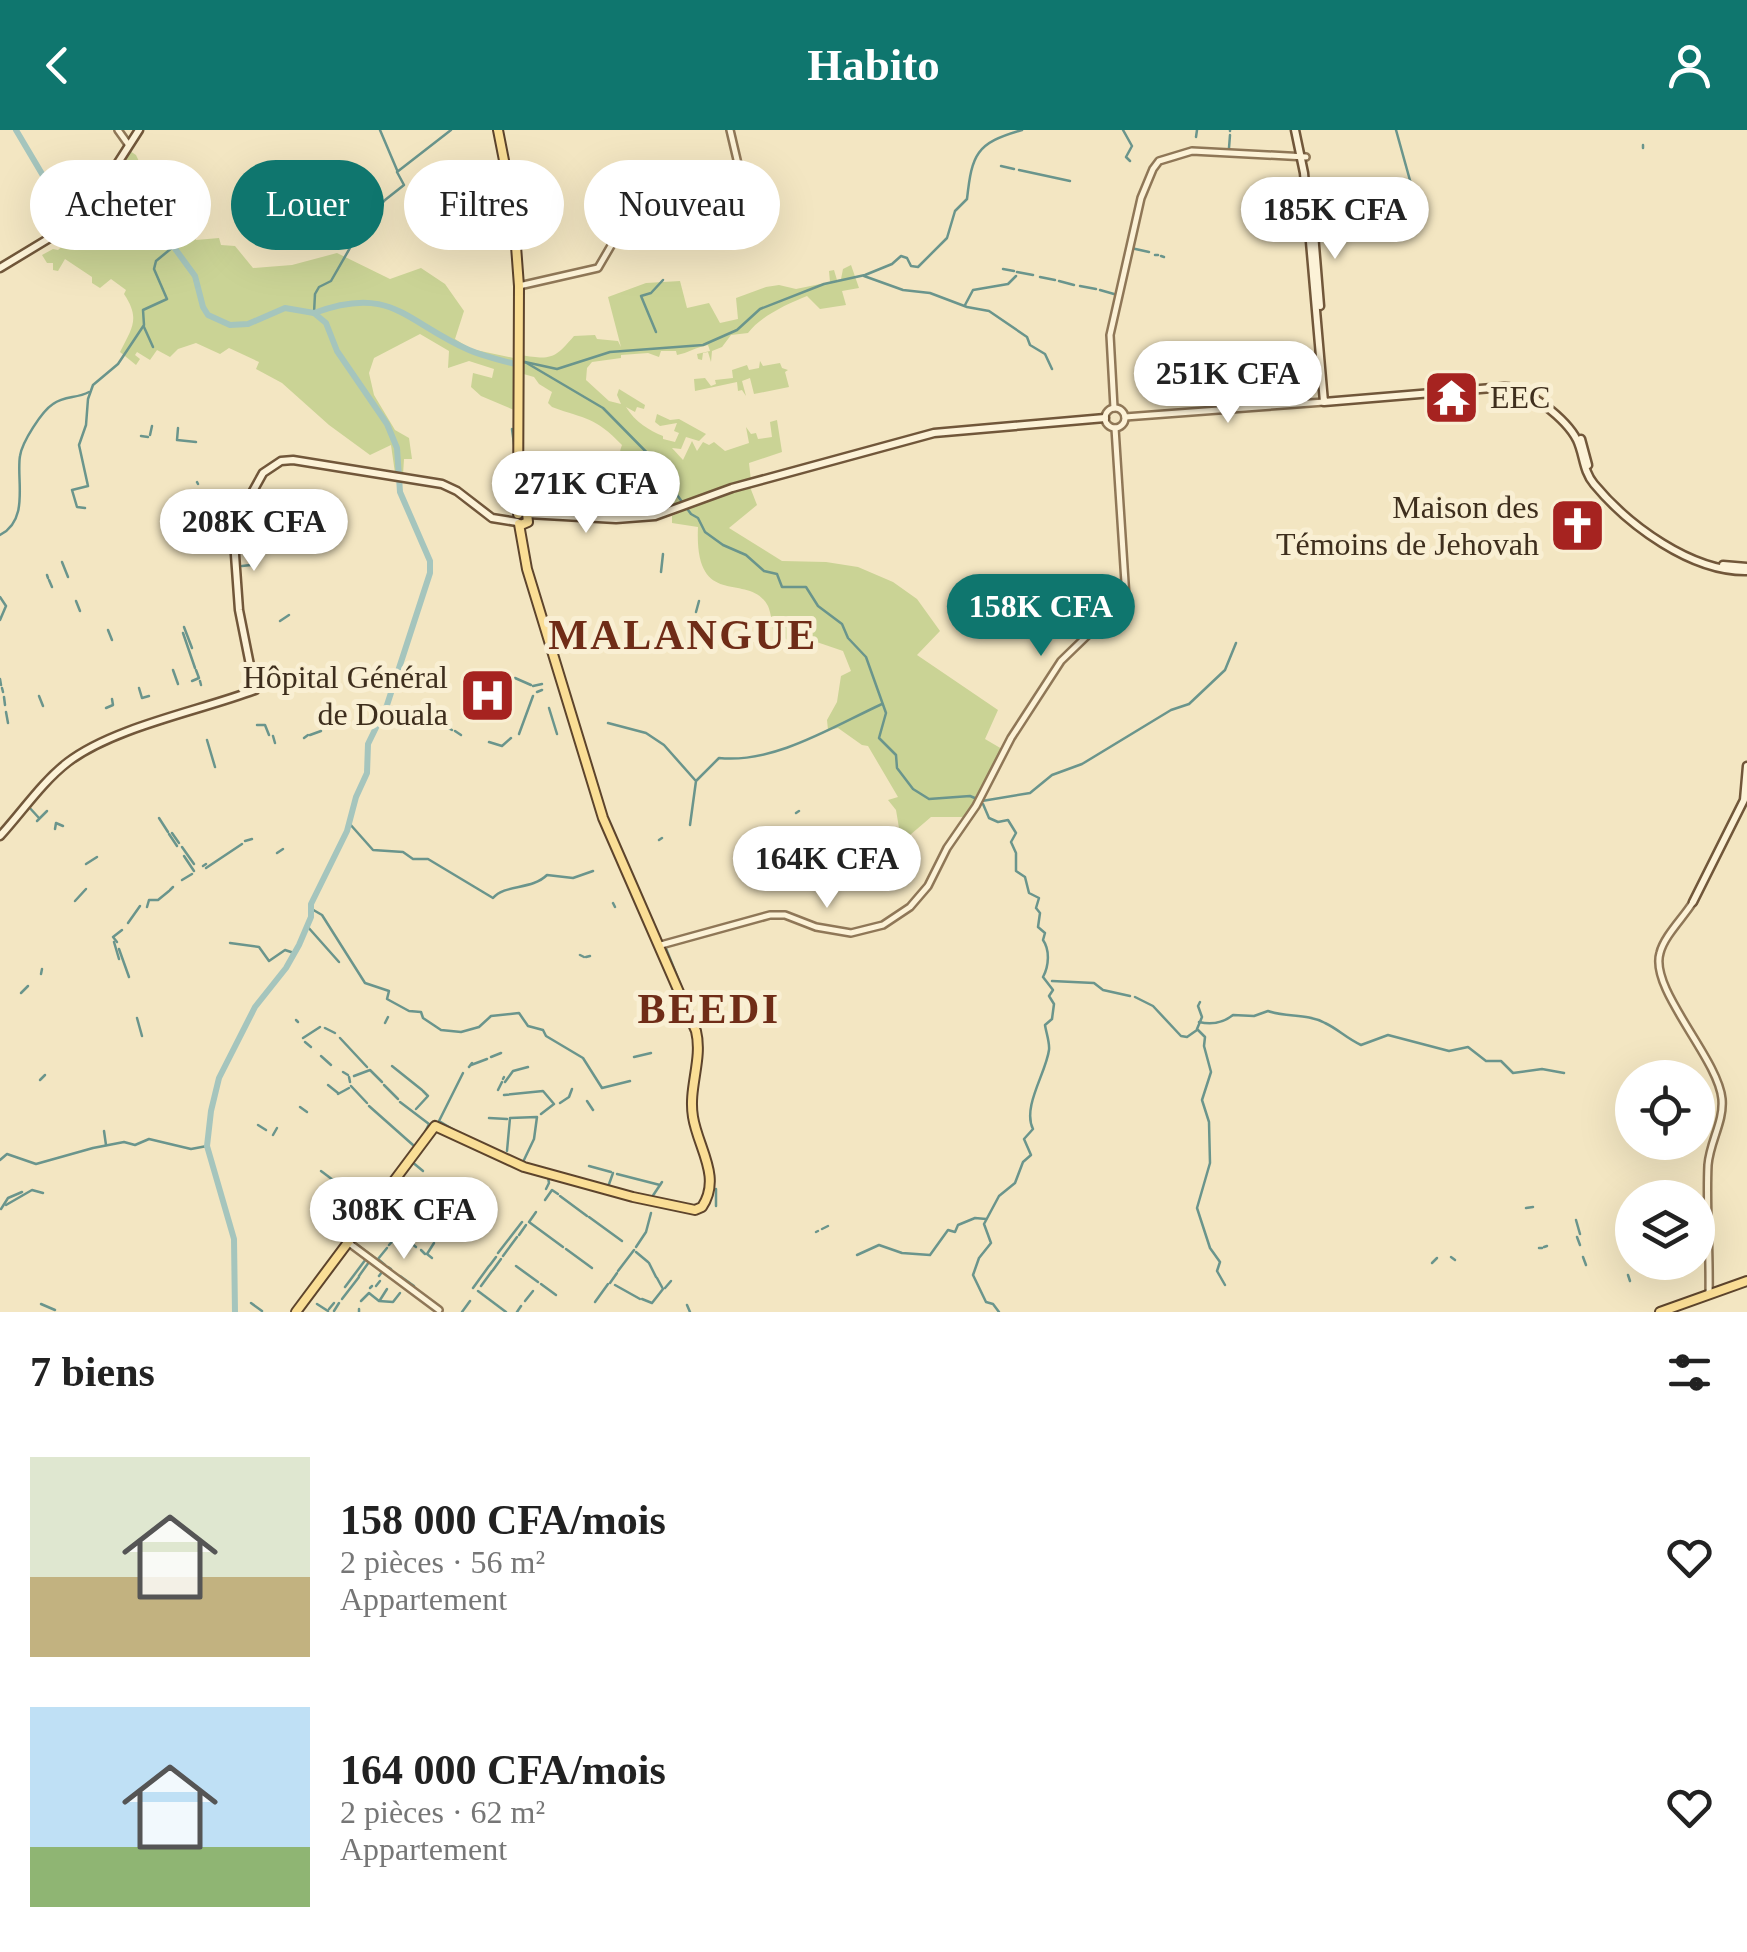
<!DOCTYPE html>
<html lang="fr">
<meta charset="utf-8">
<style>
body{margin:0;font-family:Georgia,serif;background:#f6f6f6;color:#222;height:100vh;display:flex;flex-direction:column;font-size:38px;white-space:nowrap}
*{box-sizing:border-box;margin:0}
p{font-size:32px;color:#767676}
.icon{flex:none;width:55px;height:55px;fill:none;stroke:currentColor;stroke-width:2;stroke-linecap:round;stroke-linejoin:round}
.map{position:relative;height:1182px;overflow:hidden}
.drawer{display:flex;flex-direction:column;background:#fff;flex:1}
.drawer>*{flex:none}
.top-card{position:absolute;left:30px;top:30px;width:1000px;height:90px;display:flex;gap:20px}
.buttons{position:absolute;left:1615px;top:930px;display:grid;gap:20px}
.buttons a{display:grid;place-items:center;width:100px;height:100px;border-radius:50%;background:#fff;box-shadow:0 10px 40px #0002;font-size:50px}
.price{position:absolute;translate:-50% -85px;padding:0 22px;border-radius:35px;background:#fff;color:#222;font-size:32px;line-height:65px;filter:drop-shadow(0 2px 5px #0008)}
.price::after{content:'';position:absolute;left:50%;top:60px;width:30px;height:22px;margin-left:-15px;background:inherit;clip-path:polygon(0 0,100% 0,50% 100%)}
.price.on{background:#0f766e;color:#fff}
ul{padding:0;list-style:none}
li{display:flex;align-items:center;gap:30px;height:250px;padding:0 30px}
li span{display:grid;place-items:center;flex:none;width:280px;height:200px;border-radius:0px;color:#555}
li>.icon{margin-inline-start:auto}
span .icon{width:120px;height:120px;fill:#fffc;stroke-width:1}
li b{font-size:42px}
h2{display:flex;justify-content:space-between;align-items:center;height:120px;padding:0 30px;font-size:42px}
.chip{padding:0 35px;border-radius:45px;background:#fff;box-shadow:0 10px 40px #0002;font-size:35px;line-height:90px}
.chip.on{background:#0f766e;color:#fff}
header{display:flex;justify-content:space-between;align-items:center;height:130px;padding:0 30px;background:#0f766e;color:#fff;font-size:45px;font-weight:600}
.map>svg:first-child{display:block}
</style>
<header><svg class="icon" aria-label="back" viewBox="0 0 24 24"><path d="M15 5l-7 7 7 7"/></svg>Habito<svg class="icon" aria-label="person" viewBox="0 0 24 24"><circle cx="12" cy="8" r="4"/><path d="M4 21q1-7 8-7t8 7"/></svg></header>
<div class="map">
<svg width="1747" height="1182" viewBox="0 0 1747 1182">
<rect width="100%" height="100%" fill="#f3e6c2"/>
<g fill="#cad395">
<path d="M127 19 136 25 160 76 176 81 196 110 219 108 221 115 235 116 253 138 292 135 337 123 390 149 421 138 445 154 464 181 455 209 471 219 514 228V280L481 266 471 257 473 243 492 248 494 239 469 231 448 238 449 221 420 204 374 228 369 243 374 265 395 300 409 308 412 329H404L403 345 395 343 391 315 370 325 329 295 282 253 256 239 259 232 229 218 220 224 196 213 178 219 170 227 157 220 150 230 137 222 135 225 140 229 136 235 120 222C133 197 140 188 124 164L126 160 111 149 100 158 92 153V147L65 129 58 141 53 140V133H47L42 125 53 119 58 120 71 108 69 103 97 70Z"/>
<path d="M851 135 859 158 842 161 846 175 820 179 807 166C787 174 761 186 748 203L731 205 722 217 712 221 711 232 708 222 703 223 702 230 698 229 697 224 710 221 708 215C696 217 688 223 677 225L676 221H661L659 227 648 223 621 225V228L592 232 587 238 586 250 609 271 621 274 617 265 619 259 645 275 644 279 637 277 635 282 626 277C635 292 650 301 663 306V309L675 312 679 303 674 301 677 293 660 296 655 292 657 284 670 290 679 289 706 304 699 311 686 307 681 319 672 318 683 330 692 311 697 321 703 312 709 315 714 312 725 321 749 313 746 297 751 304 756 303 758 309 772 307 770 292 777 290 782 322 749 333 751 351 729 355 673 379 649 358 643 361 636 345H629C621 336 617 327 622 315 594 286 587 290 552 277L548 273 552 262 539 254 534 247 520 243V225C552 230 554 229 574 206L595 205 597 209 618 211 621 217 608 167 646 153 680 151 687 178 709 173 720 193 738 189 736 168 766 157 779 155 796 159 830 152 829 141 834 140 837 150 841 149 843 139Z"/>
<path d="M760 231 763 236 780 233 782 238 788 240 785 242 789 257 754 264 750 248 742 251 746 266 742 260 738 261 737 252 695 261 694 249 705 248 711 256 716 254 715 250 733 248 732 240 747 235 749 240 759 238Z"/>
<path d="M750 357 757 375 729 398 782 431 826 432 858 437 893 452 917 469 940 501 917 525 998 580 985 609 1002 619 968 687H931L910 705 899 698 896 680 888 670 898 667 868 616 862 615 838 598 828 600 827 590 837 572 841 546 851 541 843 521 805 508 789 511 773 500C772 493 771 483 768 476 749 440 694 483 698 397L672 393V386L725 363Z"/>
</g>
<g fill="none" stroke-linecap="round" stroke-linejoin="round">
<g stroke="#6a958c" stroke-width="2.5">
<path d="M380 0 397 40"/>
<path d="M1123 0 1132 16 1126 27 1130 31"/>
<path d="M1396 0 1411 54"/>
<path d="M1230 1V0"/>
<path d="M1196 7 1197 0"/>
<path d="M1229 18 1230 5"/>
<path d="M1643 18V15"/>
<path d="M1001 36 1014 39"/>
<path d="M1019 40 1070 51"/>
<path d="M603 64 605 73"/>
<path d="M605 75 607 81"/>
<path d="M1131 118 1149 122"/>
<path d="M1155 125H1158"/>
<path d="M1161 126 1164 127"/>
<path d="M1003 139 1014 141"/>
<path d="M1017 142 1033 145"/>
<path d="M864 146 903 160 930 163 967 177 989 181 1027 207 1030 215 1045 224 1052 239"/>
<path d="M1040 147 1055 150"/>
<path d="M1059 151 1074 155"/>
<path d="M1080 156 1096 159"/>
<path d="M1100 160 1114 164"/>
<path d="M1123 161 1127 143"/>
<path d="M965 175 973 160 1008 154 1016 146"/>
<path d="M314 183 315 164 319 157 331 151 362 97 385 70 404 55 397 42 451 0"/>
<path d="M144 197 153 217"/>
<path d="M656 202 641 166 651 163 663 150"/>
<path d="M525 232 603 278 663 339 669 354 691 384 698 388 705 402 723 415 746 425 764 441 777 444 782 457H806L818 476 842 494 848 508 866 527 886 583 879 608 896 625 897 638 913 659 929 669 970 666 982 671 1030 663 1052 645 1082 634 1171 580 1189 574 1225 540 1236 513"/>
<path d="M515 234 525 232 557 239 610 222 703 215 737 200 760 179 824 154 865 145 892 134 901 126 907 128 911 136 918 137 947 108 955 81 967 69C972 24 976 13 1022 0"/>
<path d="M178 298 177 310 196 312"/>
<path d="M512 299 515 321"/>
<path d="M150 305 152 296"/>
<path d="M141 306 148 307"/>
<path d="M197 352 198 354"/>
<path d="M85 378 77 377 72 360 88 356 79 315 86 295 88 269 93 255 118 234 144 195 143 180 167 169 154 139 156 131 173 117"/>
<path d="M0 405C30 390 16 349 20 326 22 312 42 281 53 274 65 265 76 269 89 262"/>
<path d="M62 432 68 447"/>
<path d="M242 436 251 435"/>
<path d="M661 442 663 424"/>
<path d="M47 445 48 448"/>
<path d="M49 450 52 457"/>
<path d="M0 467 6 476 0 490"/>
<path d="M76 471 80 481"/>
<path d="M696 482 699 471"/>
<path d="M280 491 289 485"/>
<path d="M184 497 192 518"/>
<path d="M108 500 112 510"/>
<path d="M183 503 195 538"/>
<path d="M173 540 178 554"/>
<path d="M515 548 531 555"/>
<path d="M0 549 1 555"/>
<path d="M192 551 199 548 196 540"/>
<path d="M200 551 201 555"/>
<path d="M533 556 542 554"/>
<path d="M2 558 3 562"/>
<path d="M139 558 142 568 149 566"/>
<path d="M257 558 267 554"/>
<path d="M258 560 268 556"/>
<path d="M537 562 542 560"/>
<path d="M39 566 43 576"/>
<path d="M4 567 5 575"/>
<path d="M106 578 113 575 112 569"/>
<path d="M549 578 557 604"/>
<path d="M6 582 8 593"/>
<path d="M445 593 444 596 452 600"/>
<path d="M608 593 646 603 664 615 695 650"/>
<path d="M257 595H265L269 605"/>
<path d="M140 600 163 593"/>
<path d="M455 601 461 605"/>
<path d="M519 604 533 566"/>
<path d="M310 605 321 601"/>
<path d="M273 606 275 613"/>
<path d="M304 608 308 605"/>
<path d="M207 610 215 637"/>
<path d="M489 612 502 616 511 608"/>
<path d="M983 674 989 688 998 692 1008 690 1016 703 1011 712 1016 723V741L1025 747 1029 763 1039 768 1036 778 1040 783 1038 797 1045 803 1043 810C1050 820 1049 836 1043 847L1053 860 1049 866 1054 874 1052 889 1045 895C1046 902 1050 913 1049 920 1046 943 1022 977 1033 999L1024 1009 1031 1025 1023 1032 1015 1053 999 1066 984 1094 991 1113 979 1128 973 1145 986 1172 993 1174 999 1182"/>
<path d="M28 676 39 688"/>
<path d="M796 683 799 681"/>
<path d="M159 688 168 702"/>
<path d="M37 691 47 681"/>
<path d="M349 693 373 720 403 722 413 729H428L493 768C505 754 532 760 547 745L573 748 593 741"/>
<path d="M690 695 696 651 719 628C774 634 834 596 882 574"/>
<path d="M55 699 56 693 63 696"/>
<path d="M172 703 179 713"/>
<path d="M169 704 177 716"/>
<path d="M659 710 662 708"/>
<path d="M245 711 252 709"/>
<path d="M182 717 194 734"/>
<path d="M277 723 283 719"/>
<path d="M184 726 194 741"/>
<path d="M86 734 97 727"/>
<path d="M203 736 206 734"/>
<path d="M206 738 242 714"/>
<path d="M864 738 868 748"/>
<path d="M182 750 192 744"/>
<path d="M170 760 173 757"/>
<path d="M75 771 86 759"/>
<path d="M613 773 615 777"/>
<path d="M147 777 149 770H158L169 761"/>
<path d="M310 778 322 785 365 853 389 861 387 869 409 881 421 882 423 888 441 900 461 902 479 897 491 886 519 883 528 896 543 900 546 906 583 928 602 958 630 951"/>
<path d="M652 790 653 792"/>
<path d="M128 793 140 776"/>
<path d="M307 796 339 832"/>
<path d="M114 812 119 829"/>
<path d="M117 812 113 807 122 800"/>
<path d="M230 813 259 817 269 831 285 820 294 823"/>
<path d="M665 816 681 856"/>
<path d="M119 819 129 847"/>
<path d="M580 825 584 827"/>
<path d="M586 827 590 826"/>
<path d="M41 844 42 839"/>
<path d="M1052 851 1094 853 1103 860 1130 866"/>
<path d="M21 863 28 856"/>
<path d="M1135 867 1153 876 1181 906 1187 907 1197 900"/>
<path d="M1200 872 1198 876 1202 887 1197 899 1205 907 1204 916 1211 942 1202 970 1209 992 1210 1033 1197 1078 1210 1118 1220 1132 1217 1141 1225 1155"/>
<path d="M137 888 142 906"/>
<path d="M296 890 298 892"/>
<path d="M1199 892C1212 895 1223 893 1233 885L1254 886 1268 881C1287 888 1306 883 1325 893 1338 899 1346 908 1361 915L1388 905 1449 921 1468 917 1486 931H1501L1513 943 1542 939 1564 943"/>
<path d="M385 893 388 887"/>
<path d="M325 898 335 903"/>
<path d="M303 908 320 897"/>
<path d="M340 908 367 937"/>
<path d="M305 912 311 917"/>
<path d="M321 926 331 935"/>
<path d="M491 927 501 923"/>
<path d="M634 927 651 923"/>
<path d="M471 935 487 929"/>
<path d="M392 936 422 960"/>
<path d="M469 937 472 933"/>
<path d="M343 942 348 945"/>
<path d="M354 946 370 940 382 952"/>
<path d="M349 947 350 952"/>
<path d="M503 949 504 947"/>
<path d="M40 950 45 945"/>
<path d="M505 952 513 941 528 937"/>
<path d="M328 955 338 963"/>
<path d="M384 955 398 969"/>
<path d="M351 956 367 973"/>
<path d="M498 960 502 952"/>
<path d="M338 964 349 958"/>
<path d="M504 965 543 961 554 974 541 984"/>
<path d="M587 971 593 980"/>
<path d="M400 972 429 994 425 1002"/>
<path d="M560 973 569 967 572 959"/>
<path d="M369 976 413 1015"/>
<path d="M300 977 307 982"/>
<path d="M416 979 428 966 423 961"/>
<path d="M489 988 507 989"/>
<path d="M258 995 266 1000"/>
<path d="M104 1001 106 1015"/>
<path d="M459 1003 439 991 463 943"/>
<path d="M273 1005 277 998"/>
<path d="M507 1021 510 988 537 987 534 1009 523 1032"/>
<path d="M410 1024 415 1016"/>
<path d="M0 1030 7 1024 36 1034 93 1018 124 1012 135 1015 149 1009 191 1019 207 1016"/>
<path d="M411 1031 423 1041"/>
<path d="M589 1036 611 1042"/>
<path d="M321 1041 337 1053"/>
<path d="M617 1044 660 1055"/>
<path d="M608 1057 613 1043"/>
<path d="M546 1059 549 1053 548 1047"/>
<path d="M716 1059V1076"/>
<path d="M560 1066 587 1086"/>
<path d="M652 1067 662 1052"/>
<path d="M545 1070 552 1060 558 1064"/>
<path d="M6 1075 32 1060 43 1063"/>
<path d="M1526 1078 1533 1077"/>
<path d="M1 1079 8 1068 22 1062"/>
<path d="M536 1082 529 1092 563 1117"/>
<path d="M589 1087 622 1111"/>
<path d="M1576 1090 1580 1104"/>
<path d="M822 1099 828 1096"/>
<path d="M816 1102 818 1101"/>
<path d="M519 1105 526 1095"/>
<path d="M438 1107 449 1090"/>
<path d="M1577 1107 1580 1115"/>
<path d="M352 1111 375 1128"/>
<path d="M389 1115 399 1104 416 1117"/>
<path d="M636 1117 646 1102 651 1083"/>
<path d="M1544 1117 1547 1116"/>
<path d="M1539 1118H1542"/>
<path d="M566 1119 592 1138"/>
<path d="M421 1120 425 1124"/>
<path d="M636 1122 648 1132"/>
<path d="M498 1123 522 1092"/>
<path d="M857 1125 879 1115 902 1123 930 1125 948 1100 955 1102 958 1095 975 1088 986 1089"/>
<path d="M503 1126 517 1107"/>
<path d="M1451 1127 1455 1130"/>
<path d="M1583 1127 1586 1135"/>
<path d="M432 1128 427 1124 434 1113"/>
<path d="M649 1133 656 1147"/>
<path d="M1432 1133 1437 1128"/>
<path d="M385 1135 378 1129 387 1118"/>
<path d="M490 1135 496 1127"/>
<path d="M516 1136 538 1152"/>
<path d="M388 1137 391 1139"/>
<path d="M493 1140 501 1129"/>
<path d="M618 1141 634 1120"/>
<path d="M1628 1145 1630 1151"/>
<path d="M359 1146 369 1132"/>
<path d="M379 1146 382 1142"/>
<path d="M400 1146 414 1156"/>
<path d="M610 1153 617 1143"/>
<path d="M541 1154 556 1165"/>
<path d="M615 1155 640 1169"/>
<path d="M376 1156 380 1151"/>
<path d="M481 1156 492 1141"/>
<path d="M345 1157 366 1129"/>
<path d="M370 1158 372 1156"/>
<path d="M473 1158 489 1136"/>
<path d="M665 1158 671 1151"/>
<path d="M478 1161 506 1182"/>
<path d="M342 1169 359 1147"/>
<path d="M642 1169 652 1173 663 1159 657 1148"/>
<path d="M380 1170 387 1159"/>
<path d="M361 1171 369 1163 379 1171 393 1172 400 1163"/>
<path d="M525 1171 533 1161"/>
<path d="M595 1172 608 1154"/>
<path d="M251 1173 262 1181"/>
<path d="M41 1174 55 1180"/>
<path d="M317 1174 328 1181"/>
<path d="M687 1175 690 1182"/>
<path d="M329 1179 334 1173"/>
<path d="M334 1181 339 1173"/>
<path d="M359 1182V1179"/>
<path d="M462 1182 470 1171"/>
<path d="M517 1182 521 1176"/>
</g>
<g stroke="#a5c5bd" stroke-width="6">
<path d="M16 0 74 98 91 109 143 97 154 98 165 105 195 146 203 177 208 185 230 195 248 194 285 178 314 183 326 193 337 221 387 294 397 318 400 362 430 431V443L387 575 368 614 367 643 356 667 347 701 311 774V787L299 815 286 838 255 877 219 948 211 981 207 1016 234 1109 235 1182"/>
<path d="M314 183C392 154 405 192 469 220 483 226 499 230 515 234"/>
</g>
<defs>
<g id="tertiary">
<path d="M118 0 128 14"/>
<path d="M519 156 598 138 619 102 747 72 730 0"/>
<circle cx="1115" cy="288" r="10"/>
<path d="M1114 278 1110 205 1141 68 1153 39 1159 31 1192 21 1306 27"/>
<path d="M1125 287 1324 272"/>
<path d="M1693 772C1684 787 1664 806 1660 823 1649 859 1718 928 1722 969 1724 992 1710 1011 1708 1035 1706 1078 1710 1122 1709 1165"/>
<path d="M661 815 770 785H785L816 797 851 803 883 795 910 777 928 756 947 718 976 676 1011 608 1061 531 1126 468 1115 298"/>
<path d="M349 1113 439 1180"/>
</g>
<g id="secondary">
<path d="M1295 0 1304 43 1324 272 1504 257C1526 256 1567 290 1577 310 1584 325 1583 341 1594 354 1628 395 1691 442 1747 441"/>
<path d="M1312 79 1320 176"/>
<path d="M0 138 76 92 89 78 139 0"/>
<path d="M1581 309 1588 335"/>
<path d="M528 384 616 389 655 386 732 358 934 303 1105 288"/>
<path d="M1723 435 1747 437"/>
<path d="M0 706C22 682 42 652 68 632 114 597 199 581 255 560L239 480 233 397 263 343 281 331 293 330 442 354 457 361 492 388 517 392"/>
<path d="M1693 772 1744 670 1747 636"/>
</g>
<g id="primary">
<path d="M498 0 513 76 519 156 518 384"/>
<path d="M521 395 528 392 527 383"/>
<path d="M296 1182 435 996 524 1037 633 1067 695 1080 702 1077C722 1047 698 1018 693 987 688 958 703 929 696 901L603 688 527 439 519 394"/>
<path d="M1660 1182 1747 1151"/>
</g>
</defs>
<use href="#tertiary" stroke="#8f7757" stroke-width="10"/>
<use href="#secondary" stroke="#71573a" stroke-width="11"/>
<use href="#primary" stroke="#5d442c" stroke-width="12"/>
<use href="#tertiary" stroke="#fcf2d7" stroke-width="5"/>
<use href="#secondary" stroke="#fcf2d7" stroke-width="6"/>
<use href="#primary" stroke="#fade96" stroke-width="8"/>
</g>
<defs>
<symbol id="temple-square" viewBox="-11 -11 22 22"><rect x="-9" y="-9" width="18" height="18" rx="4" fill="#a62320" stroke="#f9efd3"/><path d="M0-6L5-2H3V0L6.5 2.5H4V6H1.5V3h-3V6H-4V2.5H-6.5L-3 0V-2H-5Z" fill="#fff"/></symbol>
<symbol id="church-square" viewBox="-11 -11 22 22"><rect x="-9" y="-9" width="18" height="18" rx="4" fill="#a62320" stroke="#f9efd3"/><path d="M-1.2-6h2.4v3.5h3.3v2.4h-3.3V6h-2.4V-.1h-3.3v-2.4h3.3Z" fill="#fff"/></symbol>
<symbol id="hospital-square" viewBox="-11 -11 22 22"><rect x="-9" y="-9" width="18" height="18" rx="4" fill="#a62320" stroke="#f9efd3"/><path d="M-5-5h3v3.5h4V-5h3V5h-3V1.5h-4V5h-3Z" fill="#fff"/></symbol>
</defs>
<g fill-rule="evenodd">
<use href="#temple-square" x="1420" y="236" width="63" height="63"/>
<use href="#church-square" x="1546" y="364" width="63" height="63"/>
<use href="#hospital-square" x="456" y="534" width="63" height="63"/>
</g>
<g text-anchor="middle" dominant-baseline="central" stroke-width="10" stroke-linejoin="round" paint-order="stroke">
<g font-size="32" fill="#3e2e1d" stroke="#f9efd3" text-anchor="end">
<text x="1490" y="267" text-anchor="start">EEC</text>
<text x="1539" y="377">Maison des<tspan x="1539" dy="37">Témoins de Jehovah</tspan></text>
<text x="448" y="547">Hôpital Général<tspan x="448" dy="37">de Douala</tspan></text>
</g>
<g font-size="42" font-weight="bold" letter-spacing="2.5" fill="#6f2c17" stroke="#f9efd3">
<text x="683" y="505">MALANGUE</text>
<text x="709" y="879">BEEDI</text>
</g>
</g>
</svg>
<div class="buttons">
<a><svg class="icon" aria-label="locate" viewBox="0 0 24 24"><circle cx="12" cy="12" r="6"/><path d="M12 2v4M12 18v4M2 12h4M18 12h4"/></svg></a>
<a><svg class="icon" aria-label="layers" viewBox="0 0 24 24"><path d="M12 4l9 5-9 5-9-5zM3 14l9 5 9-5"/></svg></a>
</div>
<b class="price" style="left:1335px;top:132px">185K CFA</b>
<b class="price" style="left:1228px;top:296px">251K CFA</b>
<b class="price" style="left:586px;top:406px">271K CFA</b>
<b class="price" style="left:254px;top:444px">208K CFA</b>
<b class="price on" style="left:1041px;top:529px">158K CFA</b>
<b class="price" style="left:827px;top:781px">164K CFA</b>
<b class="price" style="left:404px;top:1132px">308K CFA</b>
<div class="top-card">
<a class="chip">Acheter</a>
<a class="chip on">Louer</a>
<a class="chip">Filtres</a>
<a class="chip">Nouveau</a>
</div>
</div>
<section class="drawer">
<h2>7 biens<svg class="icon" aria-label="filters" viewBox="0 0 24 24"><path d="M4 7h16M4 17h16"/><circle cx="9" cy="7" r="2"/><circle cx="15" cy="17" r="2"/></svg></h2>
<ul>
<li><span style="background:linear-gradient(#dfe7d0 60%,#c2b280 0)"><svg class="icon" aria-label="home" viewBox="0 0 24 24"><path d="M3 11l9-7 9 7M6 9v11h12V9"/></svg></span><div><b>158 000 CFA/mois</b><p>2 pièces · 56 m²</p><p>Appartement</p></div><svg class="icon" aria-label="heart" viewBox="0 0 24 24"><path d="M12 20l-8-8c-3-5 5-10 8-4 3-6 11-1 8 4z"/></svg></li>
<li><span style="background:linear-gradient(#bfe0f5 70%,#8fb573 0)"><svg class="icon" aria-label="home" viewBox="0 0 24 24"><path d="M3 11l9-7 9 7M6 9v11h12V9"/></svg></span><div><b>164 000 CFA/mois</b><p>2 pièces · 62 m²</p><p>Appartement</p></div><svg class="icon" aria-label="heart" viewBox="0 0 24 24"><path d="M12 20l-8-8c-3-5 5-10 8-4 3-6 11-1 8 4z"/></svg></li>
</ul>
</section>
